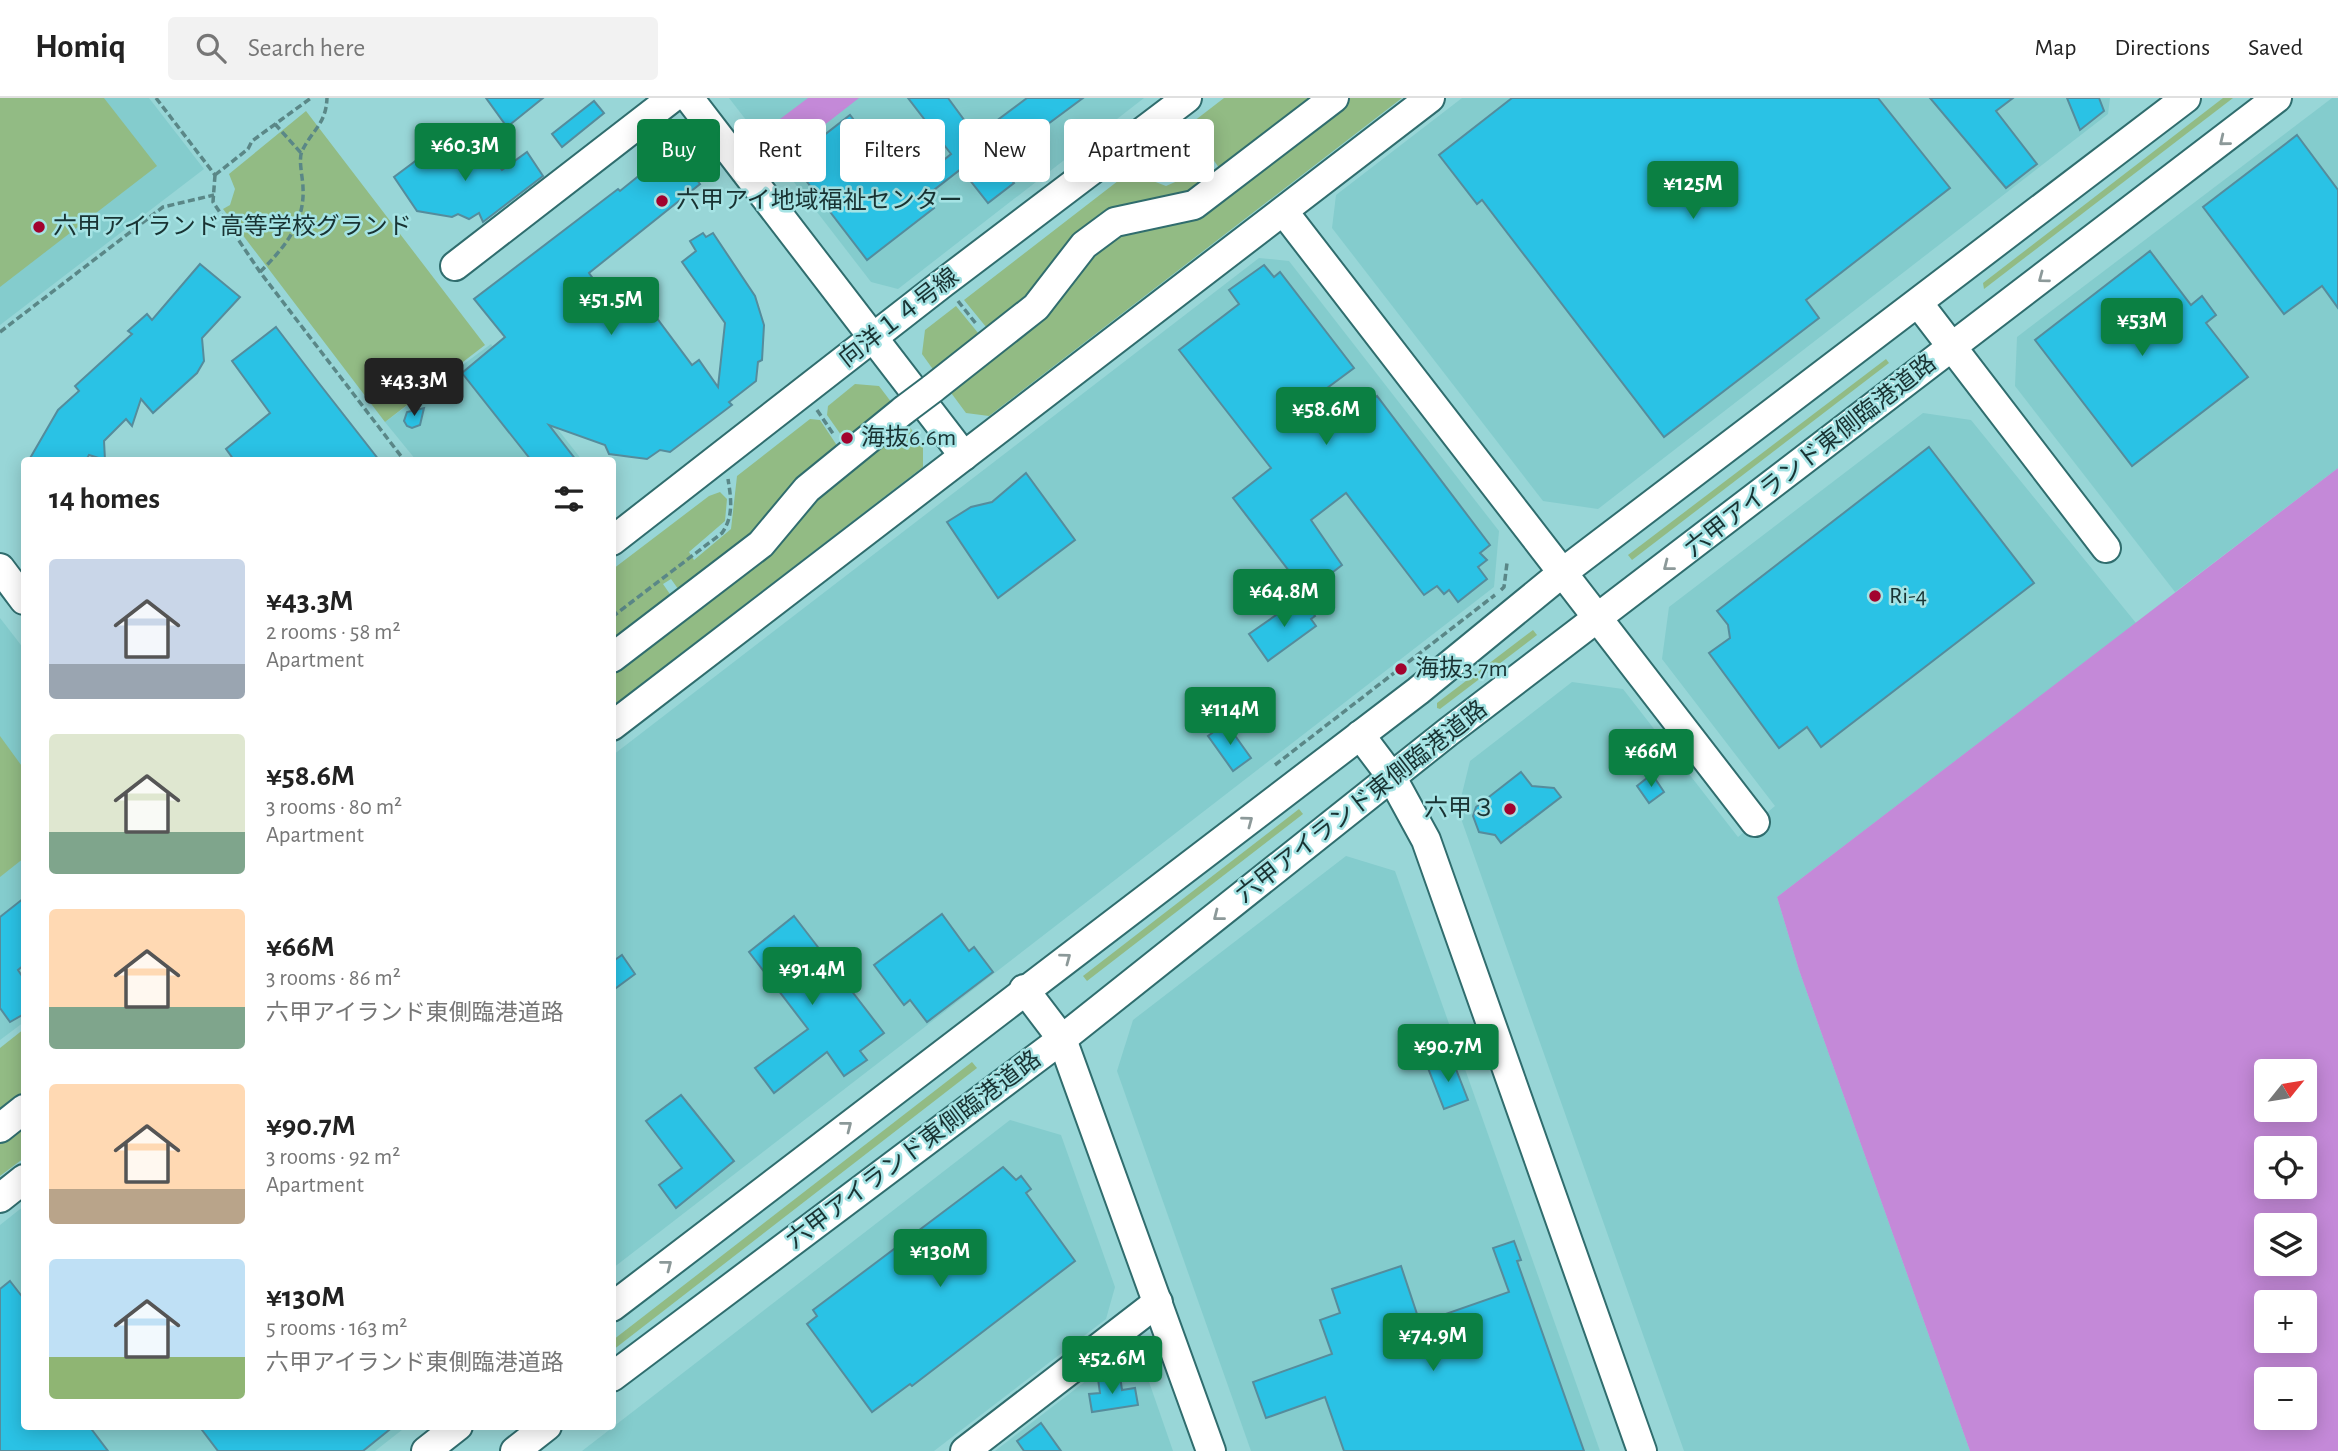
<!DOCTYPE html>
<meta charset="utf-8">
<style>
body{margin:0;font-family:"Alegreya Sans","Noto Sans JP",sans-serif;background:#f2f2f2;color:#222;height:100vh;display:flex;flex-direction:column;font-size:26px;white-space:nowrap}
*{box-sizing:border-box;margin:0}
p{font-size:23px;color:#767676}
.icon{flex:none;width:38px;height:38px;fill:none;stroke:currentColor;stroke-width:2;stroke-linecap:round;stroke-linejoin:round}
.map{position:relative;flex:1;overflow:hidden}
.side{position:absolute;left:21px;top:359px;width:595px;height:973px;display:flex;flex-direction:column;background:#fff;border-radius:7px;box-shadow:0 4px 18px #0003}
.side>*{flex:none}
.guide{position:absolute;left:637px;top:21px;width:665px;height:63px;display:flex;gap:14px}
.needle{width:46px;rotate:60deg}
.fabs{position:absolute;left:2254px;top:961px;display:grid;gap:14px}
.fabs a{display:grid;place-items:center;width:63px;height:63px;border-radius:7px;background:#fff;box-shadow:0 4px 18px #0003;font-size:35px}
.price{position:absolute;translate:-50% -60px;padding:0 16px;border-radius:7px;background:#0b8043;color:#fff;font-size:23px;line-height:46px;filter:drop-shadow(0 2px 4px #0008)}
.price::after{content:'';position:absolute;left:50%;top:42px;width:21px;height:16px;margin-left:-10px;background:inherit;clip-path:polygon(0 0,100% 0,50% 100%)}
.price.on{background:#222;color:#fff}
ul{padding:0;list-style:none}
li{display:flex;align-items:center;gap:21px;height:175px;padding:0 28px}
li span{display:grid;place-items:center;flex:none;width:196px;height:140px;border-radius:7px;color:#555}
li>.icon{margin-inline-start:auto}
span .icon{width:84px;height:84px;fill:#fffc;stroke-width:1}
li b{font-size:30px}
h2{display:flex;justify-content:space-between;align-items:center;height:84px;padding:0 28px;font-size:30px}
.chip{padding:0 24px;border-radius:7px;background:#fff;box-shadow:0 4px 18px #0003;font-size:24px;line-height:63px}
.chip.on{background:#0b8043;color:#fff}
header{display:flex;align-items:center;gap:42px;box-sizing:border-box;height:98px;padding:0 35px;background:#fff;border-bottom:2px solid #e0e0e0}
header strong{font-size:33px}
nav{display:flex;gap:38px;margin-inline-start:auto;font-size:24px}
.search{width:490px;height:63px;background:#f2f2f2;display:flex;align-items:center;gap:18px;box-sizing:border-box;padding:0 24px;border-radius:7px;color:#767676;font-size:26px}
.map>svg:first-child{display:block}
</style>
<header>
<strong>Homiq</strong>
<div class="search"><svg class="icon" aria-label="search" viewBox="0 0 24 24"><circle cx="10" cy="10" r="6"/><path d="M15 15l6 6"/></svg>Search here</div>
<nav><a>Map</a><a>Directions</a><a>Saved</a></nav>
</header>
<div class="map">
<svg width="2338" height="1353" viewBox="0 0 2338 1353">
<rect width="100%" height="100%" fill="#98d6d7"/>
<g fill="#84cccd">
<path d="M0 0H149L204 71 0 227Z"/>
<path d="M729 0H1144L898 191 871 184Z"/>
<path d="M1462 0H2110L2108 16 1598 411 1543 403 1332 130 1336 97Z"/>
<path d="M2332 0H2338V370L2175 494 2015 288 2017 239Z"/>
<path d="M1259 160 1289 163 1499 433 1494 489 613 1170V657Z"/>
<path d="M491 246 582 362H416L385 324Z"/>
<path d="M1923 315 1971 322 2136 525 1777 799 1799 872 1970 1353H1684L1458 712 1470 663 1572 584 1623 591 1738 739 1775 708 1662 561 1669 509Z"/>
<path d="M0 520 24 551V924L0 942Z"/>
<path d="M1346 758 1395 773 1600 1353H1251L1117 973 1133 922Z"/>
<path d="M1010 1022 1061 1037 1115 1189 1106 1221 934 1353H582Z"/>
<path d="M24 1108V1328H407L375 1353H0V1127Z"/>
<path d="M1108 1266 1147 1278 1173 1353H995Z"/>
</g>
<g fill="#92bb84">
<path d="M0 0H104L157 68 0 189Z"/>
<path d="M1224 0H1324L1224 77 1189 27Z"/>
<path d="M1343 0H1402L989 318 966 315 946 288 1101 141 1173 117Z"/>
<path d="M2223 0H2233L1984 191 1983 185Z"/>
<path d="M306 13 485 247 385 324 223 111 230 107 235 91 229 76Z"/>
<path d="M1174 40 1190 62 1175 73 1158 76 1144 63Z"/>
<path d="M1136 69 1145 80 1166 88 1198 74 1209 88 1130 113 991 235 964 202Z"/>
<path d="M956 208 983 241 937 277 922 256 925 232Z"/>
<path d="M1886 261 1889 265 1632 462 1628 457Z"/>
<path d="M855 286 879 288 895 309 846 344 827 317 828 308Z"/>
<path d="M903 320 923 347V369L613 608V571L790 424Z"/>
<path d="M810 321 820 322 838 349 766 424 681 495 671 481 663 486 674 502 613 548V471L709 398 720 394 727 401 725 423 689 454 694 462 731 431 737 378Z"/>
<path d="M1533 532 1537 537 1440 611 1437 610V605Z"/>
<path d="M0 638 24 671V760L0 779Z"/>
<path d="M1299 711 1303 716 1087 883 1083 878Z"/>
<path d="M24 931V999L0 1017V950Z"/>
<path d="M972 964 977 970 613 1252V1242Z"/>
<path d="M24 1021V1060L0 1078V1039Z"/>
</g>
<g fill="#c489d8" fill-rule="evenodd">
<path d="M808 0H859L800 46 780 21Z"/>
<path d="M2338 370V1353H1970L1799 872 1777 799ZM2266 973H2305V1012H2266ZM2266 1050H2305V1088H2266ZM2266 1127H2305V1166H2266ZM2266 1204H2305V1242H2266ZM2266 1281H2305V1320H2266Z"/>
</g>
<g fill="#2ac2e5" stroke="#558c9c" stroke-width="2">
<path d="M486 0H543L507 29Z"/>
<path d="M908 0H948L976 38 1027 0H1083L997 64 1014 85 988 105 961 71 925 99 934 110 867 162 791 63 850 17 864 35 870 30 878 41 892 30 928 75 951 56Z"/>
<path d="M1512 0H1878L1950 90 1806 202 1819 220 1664 339 1482 102 1477 106 1439 57Z"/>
<path d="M1930 0H2013L1996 13 2037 66 2006 90Z"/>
<path d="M2067 0H2099L2104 13 2080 32Z"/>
<path d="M594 3 604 15 562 49 552 36Z"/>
<path d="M2297 37 2338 92V210L2322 188 2284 216 2203 109Z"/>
<path d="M441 44 457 66 484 50 502 72 527 54 543 78 483 124 479 115 469 121 458 116 452 119 417 113 394 79Z"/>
<path d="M672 51 700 86 589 175 613 208 635 191 692 267 699 262 718 289 725 225 682 164 696 153 690 143 703 135 706 139 713 135 755 198 764 227 762 262 758 264 756 283 729 304 732 307 670 354 660 352 647 361 609 356 605 347 549 327 576 362H531L462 275 505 239 474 201 618 91 620 93Z"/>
<path d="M2150 153 2191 207 2202 198 2216 217 2206 225 2248 279 2132 368 2035 242Z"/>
<path d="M200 166 240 199 202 240 204 263 197 275 153 315 141 301 132 328 126 321 104 343 105 362 89 357 86 362H29L58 312 79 293 75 288 132 236 128 233 147 216 152 222Z"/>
<path d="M1264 167 1274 179 1280 174 1354 270 1307 305 1329 334 1377 298 1490 447 1480 455 1487 462 1478 469 1487 481 1458 504 1449 492 1444 496 1437 488 1424 497 1346 395 1311 422 1342 467 1306 495 1233 400 1271 370 1179 252 1239 206 1229 192Z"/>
<path d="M276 229 318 284 379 362H234L226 351 270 315 232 263Z"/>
<path d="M424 310 420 327 412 330 407 328 404 323 407 314Z"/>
<path d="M1929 349 2034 485 1821 649 1807 629 1779 650 1709 555 1730 540 1728 527 1717 513Z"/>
<path d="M1026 375 1075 442 998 500 947 424 971 409 992 404Z"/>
<path d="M1302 499 1315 518 1311 521 1316 528 1268 563 1249 536Z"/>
<path d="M1226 625 1251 660 1233 673 1208 638Z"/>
<path d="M1521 674 1532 688 1554 690 1561 699 1501 745 1495 737 1479 734 1473 718 1476 709Z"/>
<path d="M1652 676 1664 694 1649 705 1637 688Z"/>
<path d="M24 800V867L18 872 24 881V916L10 924 0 910V819Z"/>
<path d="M942 816 969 853 974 849 993 874 927 924 910 902 904 907 874 867Z"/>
<path d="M794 818 884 935 860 953 867 962 844 978 827 954 774 995 755 970 808 931 749 854Z"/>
<path d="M622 857 635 876 612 893V864Z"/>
<path d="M1452 961 1468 1002 1444 1011 1428 970Z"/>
<path d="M681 997 734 1063 676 1110 659 1087 682 1070 646 1023Z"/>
<path d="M1003 1069 1016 1082 1021 1078 1031 1091 1026 1095 1075 1163 912 1288 910 1286 872 1314 807 1226 817 1218 813 1212Z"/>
<path d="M1514 1143 1521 1162 1517 1163 1584 1353H1344L1325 1299 1266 1320 1253 1284 1332 1256 1320 1222 1340 1215 1332 1191 1401 1168 1420 1225 1509 1194 1493 1150Z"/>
<path d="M10 1183 24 1201V1328H89L108 1353H0V1191Z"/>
<path d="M1120 1278 1122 1292 1135 1290 1138 1307 1092 1314 1089 1296 1100 1295 1098 1281Z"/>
<path d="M1041 1325 1061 1353H1024L1017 1343Z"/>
<path d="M199 1328H394L363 1353H218Z"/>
</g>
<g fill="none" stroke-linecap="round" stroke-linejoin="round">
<defs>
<g id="minor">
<path d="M689 0 964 358"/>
<path d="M1284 114 1755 724"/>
<path d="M455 168 672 0"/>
<path d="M1919 206 2106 450"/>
<path d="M932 291 1036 209 1084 147 1115 124 1194 107 1334 0"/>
<path d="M612 443 943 185 1187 0"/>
<path d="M0 470 24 502"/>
<path d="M612 560 761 446 807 391 904 312"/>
<path d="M612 628 1430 0"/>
<path d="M1360 637 1391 678 1426 742 1642 1353"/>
<path d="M1024 891 1062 941 1211 1353"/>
<path d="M0 1030 24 1011"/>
<path d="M0 1100 24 1081"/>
<path d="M612 1209 1418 593 1562 475 2186 0"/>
<path d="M612 1279 1062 941 1448 634 2277 0"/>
<path d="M426 1353 458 1328"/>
<path d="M515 1353 547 1328"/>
<path d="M965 1353 1158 1204"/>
</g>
</defs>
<use href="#minor" stroke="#306d6e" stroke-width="32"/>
<g stroke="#5a8787" stroke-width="3.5" stroke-dasharray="7 3.5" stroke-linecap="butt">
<path d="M156 0 215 77"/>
<path d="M275 26 301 55"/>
<path d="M1181 33 1207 70"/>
<path d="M1139 66C1158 93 1180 78 1201 62"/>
<path d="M215 77 213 104 260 174 404 362"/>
<path d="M215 77 248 51 252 43 311 0"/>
<path d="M260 174C283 151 305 126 303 90 303 80 298 62 302 53 313 31 326 26 327 0"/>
<path d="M958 203 977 227"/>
<path d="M0 234 163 109 214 97"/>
<path d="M817 312 834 337"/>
<path d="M1501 492 1504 489 1507 465"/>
<path d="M612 519 722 435C734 418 731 400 728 381"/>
<path d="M1275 667 1495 497"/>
</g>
<use href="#minor" stroke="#fff" stroke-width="28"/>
<defs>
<path id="minor-bridge" d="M904 312 932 291"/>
</defs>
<use href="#minor-bridge" stroke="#306d6e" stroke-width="32" stroke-linecap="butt"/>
<use href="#minor-bridge" stroke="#fff" stroke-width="28"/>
</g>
<defs><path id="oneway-chevron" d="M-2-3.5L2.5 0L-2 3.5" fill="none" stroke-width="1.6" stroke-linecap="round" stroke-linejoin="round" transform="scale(1.75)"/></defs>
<g stroke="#8c9999">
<use href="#oneway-chevron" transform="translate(2224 43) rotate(141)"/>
<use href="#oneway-chevron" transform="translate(2043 180) rotate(143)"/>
<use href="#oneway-chevron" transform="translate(1668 468) rotate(142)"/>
<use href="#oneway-chevron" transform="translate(1248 723) rotate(-37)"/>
<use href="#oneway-chevron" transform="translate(1218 818) rotate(142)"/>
<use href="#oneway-chevron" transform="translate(1066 860) rotate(-37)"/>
<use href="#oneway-chevron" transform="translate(847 1028) rotate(-38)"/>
<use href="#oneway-chevron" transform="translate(667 1167) rotate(-38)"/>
</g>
<g fill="#a2032e" stroke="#a5e3e4" stroke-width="2.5">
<circle cx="662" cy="103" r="7"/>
<circle cx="39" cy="129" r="7"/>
<circle cx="847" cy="340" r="7"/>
<circle cx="1875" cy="498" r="7"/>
<circle cx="1401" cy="571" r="7"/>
<circle cx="1510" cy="711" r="7"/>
</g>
<g text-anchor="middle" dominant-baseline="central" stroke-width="5" stroke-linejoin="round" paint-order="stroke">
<g font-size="24" fill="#193333" stroke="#a5e3e4" text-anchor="start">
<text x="676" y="103">六甲アイ地域福祉センター</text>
<text x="53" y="129">六甲アイランド高等学校グランド</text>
<text x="861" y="340">海抜6.6m</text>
<text x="1889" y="498">Ri-4</text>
<text x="1415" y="571">海抜3.7m</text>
<text x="1496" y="711" text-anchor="end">六甲３</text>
</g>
<g font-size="24" fill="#193333" stroke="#a5e3e4">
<text transform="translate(899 220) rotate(-38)">向洋１４号線</text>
<text transform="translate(1811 358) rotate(-38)">六甲アイランド東側臨港道路</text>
<text transform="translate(1362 704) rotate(-38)">六甲アイランド東側臨港道路</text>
<text transform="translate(914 1052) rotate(-37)">六甲アイランド東側臨港道路</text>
</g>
</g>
</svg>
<div class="fabs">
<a><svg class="needle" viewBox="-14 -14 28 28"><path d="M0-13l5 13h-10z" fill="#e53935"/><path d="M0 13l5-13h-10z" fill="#767676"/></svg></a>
<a><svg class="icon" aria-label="locate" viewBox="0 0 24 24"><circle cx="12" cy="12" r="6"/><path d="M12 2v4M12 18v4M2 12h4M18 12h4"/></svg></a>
<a><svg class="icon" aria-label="layers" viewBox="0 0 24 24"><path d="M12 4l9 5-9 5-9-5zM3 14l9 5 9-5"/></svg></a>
<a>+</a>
<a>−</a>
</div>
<b class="price" style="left:465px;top:85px">¥60.3M</b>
<b class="price" style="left:1693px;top:123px">¥125M</b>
<b class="price" style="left:611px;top:239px">¥51.5M</b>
<b class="price" style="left:2142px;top:260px">¥53M</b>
<b class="price on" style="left:414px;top:320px">¥43.3M</b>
<b class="price" style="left:1326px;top:349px">¥58.6M</b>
<b class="price" style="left:1284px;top:531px">¥64.8M</b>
<b class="price" style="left:1230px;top:649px">¥114M</b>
<b class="price" style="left:1651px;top:691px">¥66M</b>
<b class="price" style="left:812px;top:909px">¥91.4M</b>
<b class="price" style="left:1448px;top:986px">¥90.7M</b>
<b class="price" style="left:940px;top:1191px">¥130M</b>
<b class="price" style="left:1433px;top:1275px">¥74.9M</b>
<b class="price" style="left:1112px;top:1298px">¥52.6M</b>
<div class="guide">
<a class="chip on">Buy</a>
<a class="chip">Rent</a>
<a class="chip">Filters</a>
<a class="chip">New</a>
<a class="chip">Apartment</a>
</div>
<section class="side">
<h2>14 homes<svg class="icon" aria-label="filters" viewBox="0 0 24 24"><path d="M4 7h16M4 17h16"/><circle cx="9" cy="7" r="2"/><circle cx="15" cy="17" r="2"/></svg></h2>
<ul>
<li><span style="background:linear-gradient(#c9d6e8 75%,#9aa5b1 0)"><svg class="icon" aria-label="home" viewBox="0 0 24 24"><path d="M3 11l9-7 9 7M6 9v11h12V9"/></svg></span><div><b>¥43.3M</b><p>2 rooms · 58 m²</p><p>Apartment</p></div></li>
<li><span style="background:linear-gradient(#dfe7d0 70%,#7fa58c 0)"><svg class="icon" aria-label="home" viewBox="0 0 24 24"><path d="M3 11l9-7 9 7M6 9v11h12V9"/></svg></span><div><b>¥58.6M</b><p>3 rooms · 80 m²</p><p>Apartment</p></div></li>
<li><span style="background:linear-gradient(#ffd9b3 70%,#7fa58c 0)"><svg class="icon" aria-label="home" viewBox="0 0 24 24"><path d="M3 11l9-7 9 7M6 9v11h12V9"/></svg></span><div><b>¥66M</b><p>3 rooms · 86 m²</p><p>六甲アイランド東側臨港道路</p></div></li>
<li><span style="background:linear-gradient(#ffd9b3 75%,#b9a48a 0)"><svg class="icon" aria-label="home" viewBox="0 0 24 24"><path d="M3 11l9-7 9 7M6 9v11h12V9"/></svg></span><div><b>¥90.7M</b><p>3 rooms · 92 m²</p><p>Apartment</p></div></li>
<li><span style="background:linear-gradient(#bfe0f5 70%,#8fb573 0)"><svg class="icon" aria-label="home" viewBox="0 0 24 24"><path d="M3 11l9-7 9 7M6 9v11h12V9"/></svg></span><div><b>¥130M</b><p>5 rooms · 163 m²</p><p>六甲アイランド東側臨港道路</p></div></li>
</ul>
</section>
</div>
